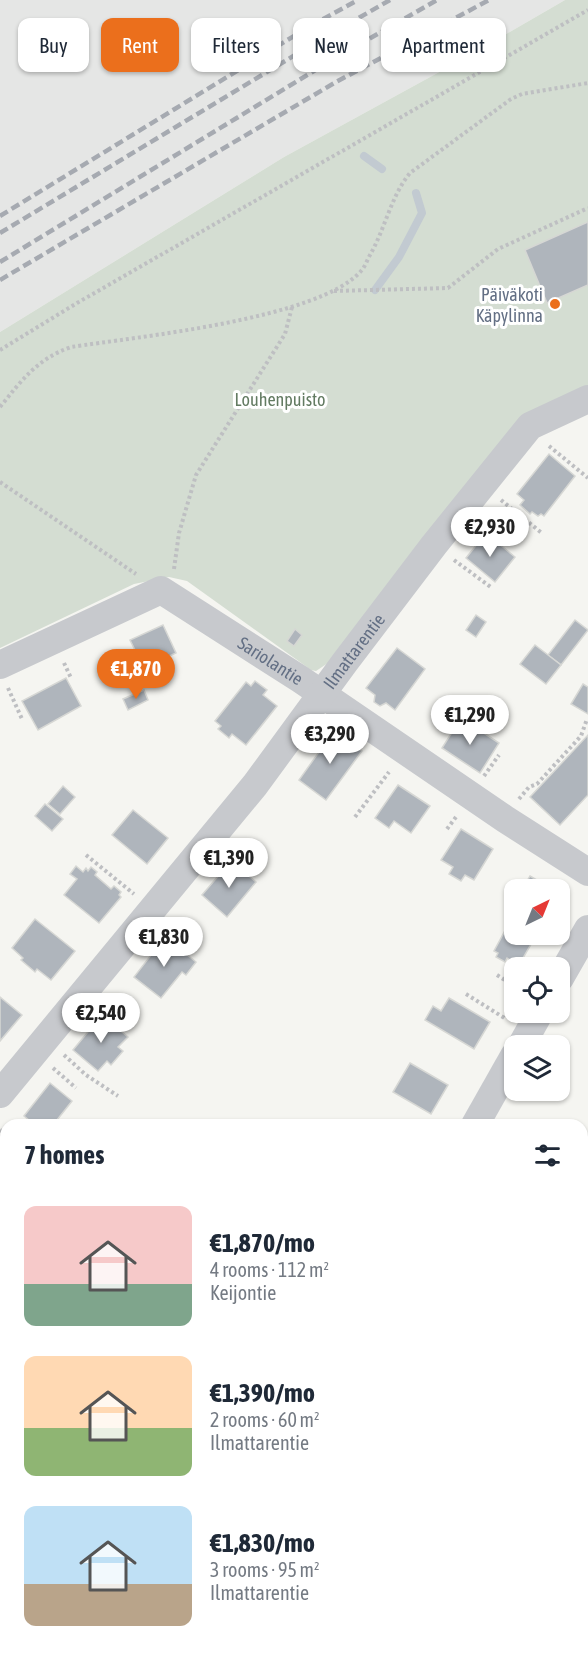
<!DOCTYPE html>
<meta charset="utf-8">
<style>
body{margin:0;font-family:"Asap Condensed",sans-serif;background:#f6f6f7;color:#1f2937;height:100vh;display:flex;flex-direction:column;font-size:22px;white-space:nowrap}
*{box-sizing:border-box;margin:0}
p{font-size:20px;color:#747a83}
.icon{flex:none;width:33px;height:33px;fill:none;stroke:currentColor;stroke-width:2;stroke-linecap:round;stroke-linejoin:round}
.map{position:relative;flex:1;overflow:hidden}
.side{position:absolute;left:0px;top:1119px;width:588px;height:536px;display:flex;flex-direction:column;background:#fff;border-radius:18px 18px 0 0;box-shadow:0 2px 4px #0004}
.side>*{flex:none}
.top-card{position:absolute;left:18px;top:18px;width:552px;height:54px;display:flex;gap:12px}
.needle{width:39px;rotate:43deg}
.controls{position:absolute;left:504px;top:879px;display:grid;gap:12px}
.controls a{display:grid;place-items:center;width:66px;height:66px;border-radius:12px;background:#fff;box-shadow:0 2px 4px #0004;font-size:30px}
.price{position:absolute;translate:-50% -51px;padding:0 14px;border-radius:21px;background:#fff;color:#222;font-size:20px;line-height:39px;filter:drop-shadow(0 2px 3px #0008)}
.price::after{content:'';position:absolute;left:50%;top:36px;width:18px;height:14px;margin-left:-9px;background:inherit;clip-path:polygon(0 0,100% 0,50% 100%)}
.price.current{background:#eb6f1c;color:#fff}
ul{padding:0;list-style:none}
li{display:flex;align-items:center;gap:18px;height:150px;padding:0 24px}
li span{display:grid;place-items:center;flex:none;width:168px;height:120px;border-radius:12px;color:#555}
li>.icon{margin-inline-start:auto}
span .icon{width:72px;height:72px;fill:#fffc;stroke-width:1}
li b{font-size:26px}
h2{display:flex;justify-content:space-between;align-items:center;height:72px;padding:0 24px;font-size:26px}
.tag{padding:0 21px;border-radius:12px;background:#fff;box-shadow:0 2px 4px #0004;font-size:21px;line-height:54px}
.tag.current{background:#eb6f1c;color:#fff}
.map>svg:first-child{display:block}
</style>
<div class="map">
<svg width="588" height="1654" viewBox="0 0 588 1654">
<rect width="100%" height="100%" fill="#f5f5f1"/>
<path fill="#e5e6e5" d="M0 0H565L463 59 284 157 0 332Z"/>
<g fill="#d4ddd2">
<path d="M565 0H588V386L566 395 331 661 316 671 311 670 187 581 169 577 134 584 0 648V332L284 157 463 59Z"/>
<path d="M180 1649 478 1648 487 1654H177Z"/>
</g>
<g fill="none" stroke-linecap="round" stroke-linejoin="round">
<g stroke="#c2cad1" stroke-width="8">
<path d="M364 156 382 169"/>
<path d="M375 290 399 257 422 213 416 193"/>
</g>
</g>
<g fill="#afb5bc" stroke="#d6d7d4" stroke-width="1.5">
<path d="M588 222V285L547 303 525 250Z"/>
<path d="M549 454 575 476 544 516 541 514 538 516 532 512 530 514 520 505 524 500 517 494Z"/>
<path d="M486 533 515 557 495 582 466 558Z"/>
<path d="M476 615 486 622 476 637 466 630Z"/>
<path d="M575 620 588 630 561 665 548 655Z"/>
<path d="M163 625 176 653 144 668 130 640Z"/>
<path d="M295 629 302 635 294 646 287 641Z"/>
<path d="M535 645 561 665 546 684 520 664Z"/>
<path d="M397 648 425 669 395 710 386 703 380 706 374 702 375 695 366 688Z"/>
<path d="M66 678 81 706 38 730 22 701Z"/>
<path d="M255 681 267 690 263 695 277 706 246 745 232 734 229 738 218 729 221 726 215 721 246 682 251 686Z"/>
<path d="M583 684 588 687V714L571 704Z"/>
<path d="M144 690 148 700 128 710 123 699Z"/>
<path d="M461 718 499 743 480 773 442 748Z"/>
<path d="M334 731 362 751 326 800 299 780Z"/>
<path d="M588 735V795L560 825 530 797Z"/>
<path d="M398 785 430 806 411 833 394 821 389 828 375 818Z"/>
<path d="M63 786 75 797 60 814 48 804Z"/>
<path d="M45 804 63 819 52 831 35 816Z"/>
<path d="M133 810 168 838 147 864 112 835Z"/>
<path d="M461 829 493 849 474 880 465 875 461 881 449 874 453 867 441 860Z"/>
<path d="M231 861 256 882 227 917 202 895Z"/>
<path d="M76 866 83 872 86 868 88 871 91 867 97 872 95 875 111 889 114 886 121 892 119 895 121 897 99 923 64 895 77 879 70 874Z"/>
<path d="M530 876 540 882 553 890H522Z"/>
<path d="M514 914V934H537L519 965 507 958 505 962 496 957 498 953 494 951Z"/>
<path d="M35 919 75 951 51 980 37 969 35 972 21 960 23 958 12 948Z"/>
<path d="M165 937 196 962 186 975 182 972 161 998 134 977Z"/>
<path d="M0 997 22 1015 0 1041Z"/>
<path d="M449 998 490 1022 474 1049 425 1020 433 1006 441 1011Z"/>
<path d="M102 1015 128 1037 118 1047 123 1051 111 1065 107 1061 98 1071 73 1050Z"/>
<path d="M410 1063 448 1085 431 1114 393 1092Z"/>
<path d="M50 1083 72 1101 53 1125H35L24 1116Z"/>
<path d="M582 1142 588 1145V1173L585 1178 582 1177Z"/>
<path d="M0 1378 6 1381V1410L1 1419Z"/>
<path d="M582 1522 588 1525V1595L582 1592Z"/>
<path d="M60 1648H100L96 1654H81L77 1652 76 1654H69Z"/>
</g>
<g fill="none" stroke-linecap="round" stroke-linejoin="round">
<g stroke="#bebfc2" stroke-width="4" stroke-dasharray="3 3" stroke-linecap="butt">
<path d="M334 291 448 288 498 249 588 208"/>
<path d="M0 350 77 303 588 10"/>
<path d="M0 407C22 380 37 359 71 347 136 337 319 319 361 271 365 267 367 260 370 255 385 229 391 196 410 173L511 99 522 94 588 83"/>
<path d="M549 446 588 478"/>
<path d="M0 482 136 574"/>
<path d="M501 500 543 534"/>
<path d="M454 560 492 588"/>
<path d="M174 569 179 533 196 475 285 334 292 307"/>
<path d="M64 663 71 678"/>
<path d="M8 688 22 719"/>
<path d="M484 776 499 755"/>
<path d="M519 799 529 787 537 784 581 736 587 719"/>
<path d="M355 817 389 772"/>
<path d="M447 829 456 817"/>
<path d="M86 855 134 894"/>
<path d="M497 975 514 986"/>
<path d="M466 994 506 1019"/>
<path d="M64 1055 86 1075 118 1096"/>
<path d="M53 1068 76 1088"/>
<path d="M13 1125 17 1121"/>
<path d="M0 1130 6 1134"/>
<path d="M582 1505 588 1508"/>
<path d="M330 1648 331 1654"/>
<path d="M415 1654 420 1648"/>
</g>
<g stroke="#c7c9cd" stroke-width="28">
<path id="s1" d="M0 665 161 590 300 679 505 819 588 872"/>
<path d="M560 978 588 929"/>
<path d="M521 1046 540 1012"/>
<path id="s2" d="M0 1094 255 785 345 662 434 545 530 426 588 399"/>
<path d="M475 1125 514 1056"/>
<path d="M0 1331 6 1334"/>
<path d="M529 1648 538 1654"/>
<path d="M150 1654 154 1648"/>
</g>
<g stroke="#a6aab1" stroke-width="4.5" stroke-dasharray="9 4.5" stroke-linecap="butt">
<path d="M0 216 307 28 358 0"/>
<path d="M0 233 315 43 390 0"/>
<path d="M0 262 327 63 437 0"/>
<path d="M0 280 336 82 489 0"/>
</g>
</g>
<circle fill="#eb6f1c" stroke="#fff" stroke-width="2" cx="555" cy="304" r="6"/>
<g text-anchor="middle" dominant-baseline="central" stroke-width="6" stroke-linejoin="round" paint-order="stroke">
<g font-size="18" fill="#636f84" stroke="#fff" text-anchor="end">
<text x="543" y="294">Päiväkoti<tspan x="543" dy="21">Käpylinna</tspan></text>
</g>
<g font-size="18" fill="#637b62" stroke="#fff">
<text x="280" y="399">Louhenpuisto</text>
</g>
<g font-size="18" fill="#636f84" stroke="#fff">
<text stroke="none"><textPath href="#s2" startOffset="567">Ilmattarentie</textPath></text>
<text stroke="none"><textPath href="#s1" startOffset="308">Sariolantie</textPath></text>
</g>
</g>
</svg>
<div class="controls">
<a><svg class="needle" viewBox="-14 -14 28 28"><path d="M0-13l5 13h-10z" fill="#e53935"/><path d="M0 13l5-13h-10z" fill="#747a83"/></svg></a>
<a><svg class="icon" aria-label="locate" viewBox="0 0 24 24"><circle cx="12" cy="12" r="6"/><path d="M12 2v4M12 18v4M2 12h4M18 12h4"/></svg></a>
<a><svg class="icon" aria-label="layers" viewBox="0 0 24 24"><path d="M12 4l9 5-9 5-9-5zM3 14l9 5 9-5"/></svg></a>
</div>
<b class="price" style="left:490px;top:558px">€2,930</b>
<b class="price current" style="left:136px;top:700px">€1,870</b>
<b class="price" style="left:470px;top:746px">€1,290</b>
<b class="price" style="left:330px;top:765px">€3,290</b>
<b class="price" style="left:229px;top:889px">€1,390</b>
<b class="price" style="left:164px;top:968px">€1,830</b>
<b class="price" style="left:101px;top:1044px">€2,540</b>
<div class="top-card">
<a class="tag">Buy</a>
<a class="tag current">Rent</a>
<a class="tag">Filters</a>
<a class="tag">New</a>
<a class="tag">Apartment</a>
</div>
<section class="side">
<h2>7 homes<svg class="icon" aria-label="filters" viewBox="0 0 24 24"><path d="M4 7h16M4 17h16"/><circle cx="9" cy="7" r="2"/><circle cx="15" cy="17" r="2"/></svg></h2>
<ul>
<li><span style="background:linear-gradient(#f6c9c9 65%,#7fa58c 0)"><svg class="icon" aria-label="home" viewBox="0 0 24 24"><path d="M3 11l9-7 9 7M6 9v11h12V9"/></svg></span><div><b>€1,870/mo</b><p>4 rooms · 112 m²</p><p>Keijontie</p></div></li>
<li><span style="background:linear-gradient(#ffd9b3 60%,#8fb573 0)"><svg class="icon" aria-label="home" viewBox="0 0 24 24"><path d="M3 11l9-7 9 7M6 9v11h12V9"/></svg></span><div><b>€1,390/mo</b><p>2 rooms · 60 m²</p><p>Ilmattarentie</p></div></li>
<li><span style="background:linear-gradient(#bfe0f5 65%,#b9a48a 0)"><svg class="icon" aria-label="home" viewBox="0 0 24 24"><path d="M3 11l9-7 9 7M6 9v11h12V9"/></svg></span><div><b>€1,830/mo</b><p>3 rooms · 95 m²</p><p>Ilmattarentie</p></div></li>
</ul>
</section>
</div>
